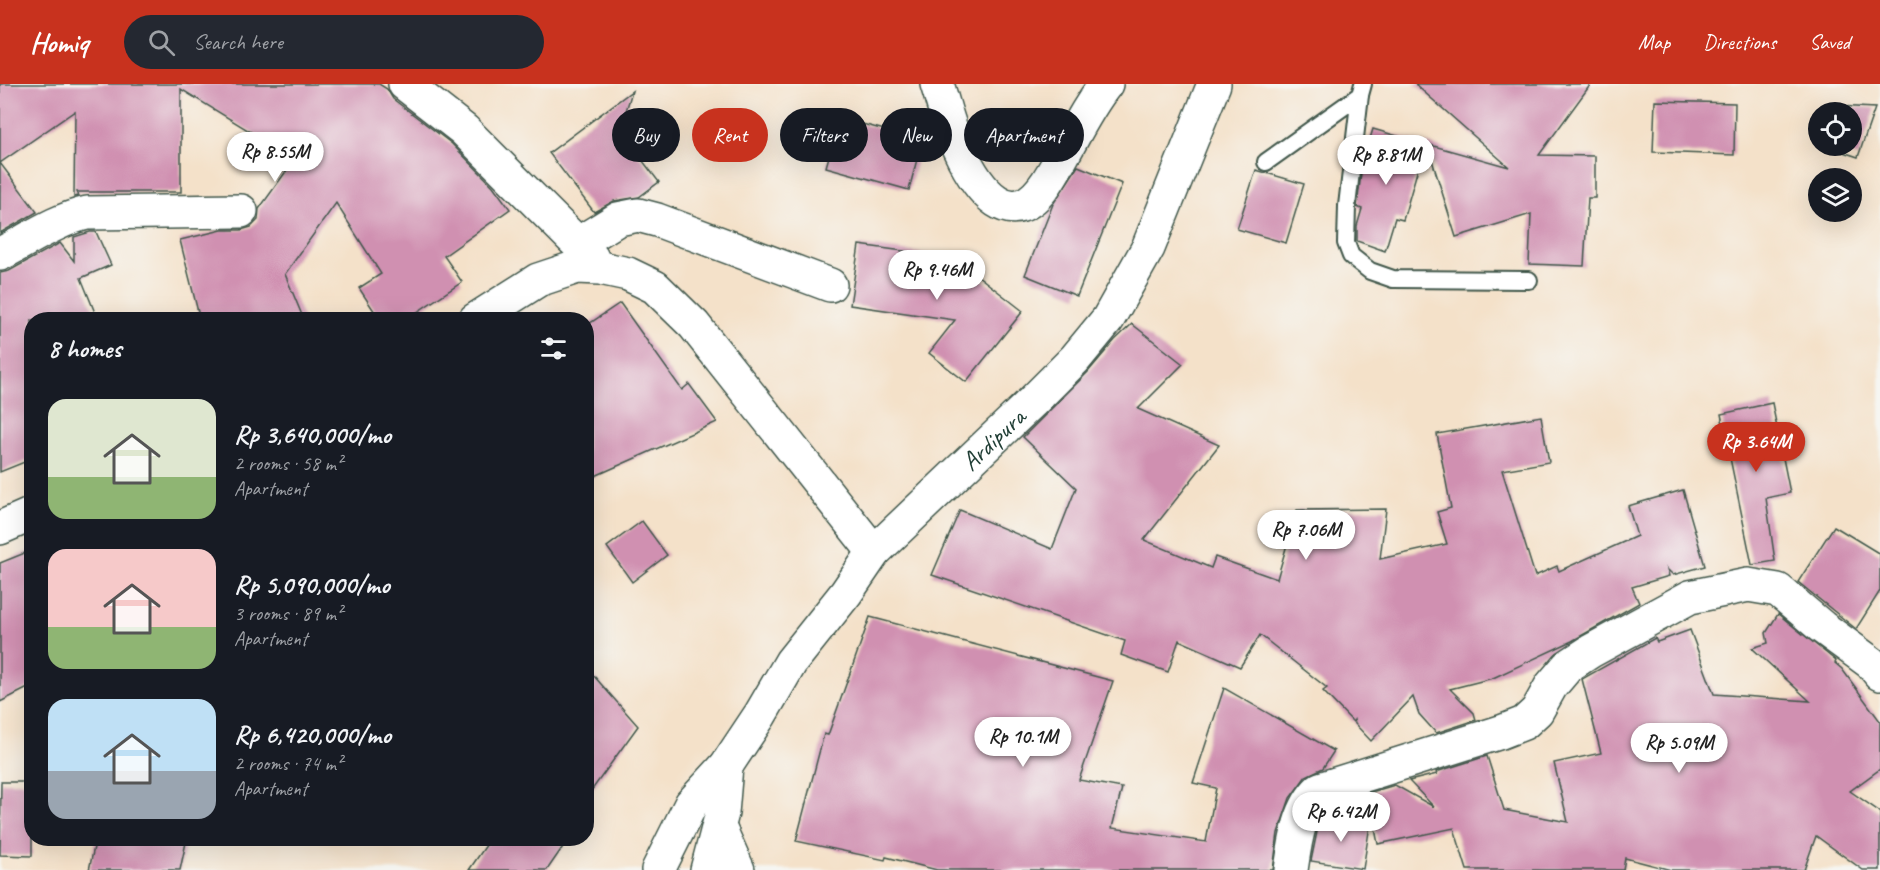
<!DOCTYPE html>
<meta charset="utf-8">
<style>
body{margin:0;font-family:Caveat,sans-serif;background:#242831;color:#f1f3f6;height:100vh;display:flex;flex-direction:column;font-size:22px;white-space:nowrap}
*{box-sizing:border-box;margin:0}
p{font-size:20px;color:#9ea1a6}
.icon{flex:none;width:33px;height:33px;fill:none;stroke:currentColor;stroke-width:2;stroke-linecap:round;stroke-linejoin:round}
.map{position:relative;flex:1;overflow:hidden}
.sheet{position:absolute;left:24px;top:228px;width:570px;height:534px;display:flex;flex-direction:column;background:#171b24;border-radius:24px;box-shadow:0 6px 24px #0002}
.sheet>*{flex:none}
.top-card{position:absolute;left:612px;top:24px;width:570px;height:54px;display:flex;gap:12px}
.tools{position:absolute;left:1808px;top:18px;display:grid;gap:12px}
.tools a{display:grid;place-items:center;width:54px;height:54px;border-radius:50%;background:#171b24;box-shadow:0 6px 24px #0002;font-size:30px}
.price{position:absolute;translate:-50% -51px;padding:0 14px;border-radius:21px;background:#fff;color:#222;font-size:20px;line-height:39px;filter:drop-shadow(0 2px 3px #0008)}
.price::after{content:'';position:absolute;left:50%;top:36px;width:18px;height:14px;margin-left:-9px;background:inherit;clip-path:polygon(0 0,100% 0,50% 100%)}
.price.active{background:#c8321e;color:#fff}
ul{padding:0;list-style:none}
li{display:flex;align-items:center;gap:18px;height:150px;padding:0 24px}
li span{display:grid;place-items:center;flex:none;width:168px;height:120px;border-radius:18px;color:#555}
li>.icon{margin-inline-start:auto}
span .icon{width:72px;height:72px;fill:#fffc;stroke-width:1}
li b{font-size:26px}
h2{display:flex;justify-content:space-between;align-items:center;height:72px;padding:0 24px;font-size:26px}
.chip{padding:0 21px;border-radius:27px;background:#171b24;box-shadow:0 6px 24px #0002;font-size:21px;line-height:54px}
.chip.active{background:#c8321e;color:#fff}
header{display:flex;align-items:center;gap:36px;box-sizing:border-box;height:84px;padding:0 30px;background:#c8321e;color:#fff}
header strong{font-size:28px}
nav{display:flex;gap:33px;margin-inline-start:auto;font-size:21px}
.search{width:420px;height:54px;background:#242831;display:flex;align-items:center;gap:15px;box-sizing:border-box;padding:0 21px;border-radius:33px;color:#9ea1a6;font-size:22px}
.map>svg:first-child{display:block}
</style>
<header>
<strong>Homiq</strong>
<div class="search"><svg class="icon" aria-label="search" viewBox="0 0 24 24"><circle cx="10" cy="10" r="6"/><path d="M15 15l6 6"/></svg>Search here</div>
<nav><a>Map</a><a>Directions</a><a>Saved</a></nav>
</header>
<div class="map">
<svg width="1880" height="786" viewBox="0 0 1880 786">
<rect width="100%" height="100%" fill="#f6f6f2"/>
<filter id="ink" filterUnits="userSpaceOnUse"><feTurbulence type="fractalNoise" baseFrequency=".0167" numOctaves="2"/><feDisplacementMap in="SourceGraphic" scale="12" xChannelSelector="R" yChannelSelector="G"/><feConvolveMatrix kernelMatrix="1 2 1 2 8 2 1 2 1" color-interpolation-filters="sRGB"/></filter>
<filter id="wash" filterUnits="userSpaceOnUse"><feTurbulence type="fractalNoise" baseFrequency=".008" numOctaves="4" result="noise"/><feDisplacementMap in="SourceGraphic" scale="24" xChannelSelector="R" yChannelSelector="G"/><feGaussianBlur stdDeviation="1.35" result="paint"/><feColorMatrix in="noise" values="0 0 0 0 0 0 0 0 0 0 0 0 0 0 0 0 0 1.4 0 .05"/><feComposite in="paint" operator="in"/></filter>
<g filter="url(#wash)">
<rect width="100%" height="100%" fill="#f4e1c9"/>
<g id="blocks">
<g fill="#d090b1">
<path d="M0 0H379L387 5 393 15 452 60 493 102 510 125 444 172 462 198 405 236H380L359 204 381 190 336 119 285 190 304 236H200L180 156 222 146H241L251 143 258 136 259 125 295 75 181 5V108H77L79 112 74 113 75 27 0 79 37 128 0 149Z"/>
<path d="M1415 0H1591L1539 71 1595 72V114H1588L1584 182 1529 180 1531 130 1456 153 1427 60 1509 83Z"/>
<path d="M632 7 620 47 659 98 639 113 614 117 594 128 549 69Z"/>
<path d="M1655 17 1735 19 1734 71 1653 68Z"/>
<path d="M1836 22 1875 24 1858 73 1825 62H1851V28H1834Z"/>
<path d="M840 34 922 56 909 106 826 83Z"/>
<path d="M1373 45 1425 60 1403 136 1395 134 1385 167 1357 157V142L1362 125 1357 123 1362 81Z"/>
<path d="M1078 82 1122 100 1077 212 1025 191 1053 120Z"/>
<path d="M1256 86 1304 100 1286 159 1237 145Z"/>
<path d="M90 148H96L111 181 81 194 98 236H32V375L0 388V189L9 187 60 159 74 177V153Z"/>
<path d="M859 161 955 174 1023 227 966 298 929 269 955 236 850 221Z"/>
<path d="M620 219 682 306 689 300 717 338 586 396V242Z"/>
<path d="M1132 240 1183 280 1138 325 1219 361 1144 456 1211 484 1215 473 1277 495 1297 426 1386 425 1380 475 1447 460 1437 428 1451 424 1437 350 1541 332 1549 378 1502 386 1535 492 1557 482 1559 487 1637 452 1628 422 1683 406 1705 482 1673 491 1667 485 1669 492 1632 503 1639 519 1572 557 1493 594 1450 605 1474 629 1476 636 1436 649 1419 630 1413 613 1371 657 1355 640 1354 636 1353 638 1323 607 1327 604 1260 551 1240 583 1179 556 1168 588 1121 571 1125 557 932 491 960 426 1052 465 1076 404 1023 353 1088 288 1115 256Z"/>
<path d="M1772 319 1790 409 1766 414 1775 477 1752 481 1721 330Z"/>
<path d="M642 437 667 471 632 498 607 463Z"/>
<path d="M1834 442 1880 470V507L1856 545 1798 498Z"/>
<path d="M32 466V602L0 618V479Z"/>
<path d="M1778 530 1836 577 1835 579 1842 585 1880 637V685L1850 707 1880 728V786H1863L1816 752 1804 786H1671L1625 774 1623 786H1467L1454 744 1378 760 1368 709 1395 701 1434 723 1409 697 1437 690 1436 688 1487 672 1504 726 1568 738 1554 679 1601 669 1582 595 1655 554 1657 558 1690 546 1714 610 1810 617 1752 564 1768 559 1766 549Z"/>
<path d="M870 533 1113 597 1079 696 1122 704 1112 744 1206 758 1216 704 1193 699 1224 604 1334 667 1323 684 1306 692 1290 714 1278 749 1273 786H937L886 773 885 776 796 757 824 650 828 651Z"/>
<path d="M586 583 638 642 586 714Z"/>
<path d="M1 698H32V772L0 771Z"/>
<path d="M1322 734 1370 741 1363 785 1311 777 1317 748Z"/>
<path d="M96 754H187L180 786H89Z"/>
<path d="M491 754H569L547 786H469Z"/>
</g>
</g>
</g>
<g filter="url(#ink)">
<use href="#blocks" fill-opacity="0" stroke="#3f564a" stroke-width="1.5"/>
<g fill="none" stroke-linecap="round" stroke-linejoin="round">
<defs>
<g id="lane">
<path d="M1363 0 1360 11 1347 122 1346 159 1351 172 1370 187 1393 195 1529 196"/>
<path d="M1266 78 1360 11"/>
</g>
<g id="street">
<path d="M405 0 464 46 592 174"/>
<path d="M937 0C944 21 949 45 959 65 977 104 1011 153 1047 98 1068 66 1082 30 1106 0"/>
<path d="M579 159 618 135 638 131 657 136 830 201"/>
<path d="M0 170C28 156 56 136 87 129L241 127"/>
<path d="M475 236 538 196 577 183 600 184 628 190 655 203 694 241 874 468"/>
<path d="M0 444 32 430"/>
<path d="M1291 786C1295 759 1299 724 1320 705L1501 648 1524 639 1537 627 1551 602 1568 582 1591 567 1690 513 1748 501 1778 506 1822 543 1871 579 1880 590"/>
</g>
<g id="secondary">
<path d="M719 743 738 786"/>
<path id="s1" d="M658 786 691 720 726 682 760 631 791 578 846 509 874 468 1032 318 1075 275 1108 235 1148 164 1214 0"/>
<path d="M707 786 722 729 726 682"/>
</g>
</defs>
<use href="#lane" stroke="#3f564a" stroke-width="20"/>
<use href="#street" stroke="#3f564a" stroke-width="36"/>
<use href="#secondary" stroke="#3f564a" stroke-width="36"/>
<use href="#lane" stroke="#fff" stroke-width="16"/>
<use href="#street" stroke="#fff" stroke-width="33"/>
<use href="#secondary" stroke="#fff" stroke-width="33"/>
</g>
</g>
<g text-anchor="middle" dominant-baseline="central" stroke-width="6" stroke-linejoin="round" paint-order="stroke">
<g font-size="26" fill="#1f3d34" stroke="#f6f6f2">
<text stroke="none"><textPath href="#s1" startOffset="550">Ardipura</textPath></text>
</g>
</g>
</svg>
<div class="tools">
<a><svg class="icon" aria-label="locate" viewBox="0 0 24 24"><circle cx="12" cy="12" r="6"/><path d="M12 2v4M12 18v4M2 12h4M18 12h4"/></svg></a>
<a><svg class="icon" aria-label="layers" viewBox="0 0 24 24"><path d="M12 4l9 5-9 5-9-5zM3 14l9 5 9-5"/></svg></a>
</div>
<b class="price" style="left:275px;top:99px">Rp 8.55M</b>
<b class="price" style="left:1386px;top:102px">Rp 8.81M</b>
<b class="price" style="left:937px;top:217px">Rp 9.46M</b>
<b class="price active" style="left:1756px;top:389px">Rp 3.64M</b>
<b class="price" style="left:1306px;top:477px">Rp 7.06M</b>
<b class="price" style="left:1023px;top:684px">Rp 10.1M</b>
<b class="price" style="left:1679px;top:690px">Rp 5.09M</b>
<b class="price" style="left:1341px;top:759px">Rp 6.42M</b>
<div class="top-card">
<a class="chip">Buy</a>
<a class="chip active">Rent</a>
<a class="chip">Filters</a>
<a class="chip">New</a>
<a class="chip">Apartment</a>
</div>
<section class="sheet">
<h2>8 homes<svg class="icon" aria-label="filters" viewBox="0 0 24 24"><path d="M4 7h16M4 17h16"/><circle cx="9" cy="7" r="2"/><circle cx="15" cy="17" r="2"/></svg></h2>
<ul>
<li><span style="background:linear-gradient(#dfe7d0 65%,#8fb573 0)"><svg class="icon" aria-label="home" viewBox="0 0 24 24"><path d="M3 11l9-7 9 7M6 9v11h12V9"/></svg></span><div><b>Rp 3,640,000/mo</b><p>2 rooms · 58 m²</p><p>Apartment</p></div></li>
<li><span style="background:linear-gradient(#f6c9c9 65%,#8fb573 0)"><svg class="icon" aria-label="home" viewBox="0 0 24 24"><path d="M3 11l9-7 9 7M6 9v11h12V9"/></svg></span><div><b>Rp 5,090,000/mo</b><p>3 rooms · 89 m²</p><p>Apartment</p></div></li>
<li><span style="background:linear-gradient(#bfe0f5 60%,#9aa5b1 0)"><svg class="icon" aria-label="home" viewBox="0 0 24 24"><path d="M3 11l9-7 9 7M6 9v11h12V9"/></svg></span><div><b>Rp 6,420,000/mo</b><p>2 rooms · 74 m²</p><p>Apartment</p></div></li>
</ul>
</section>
</div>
